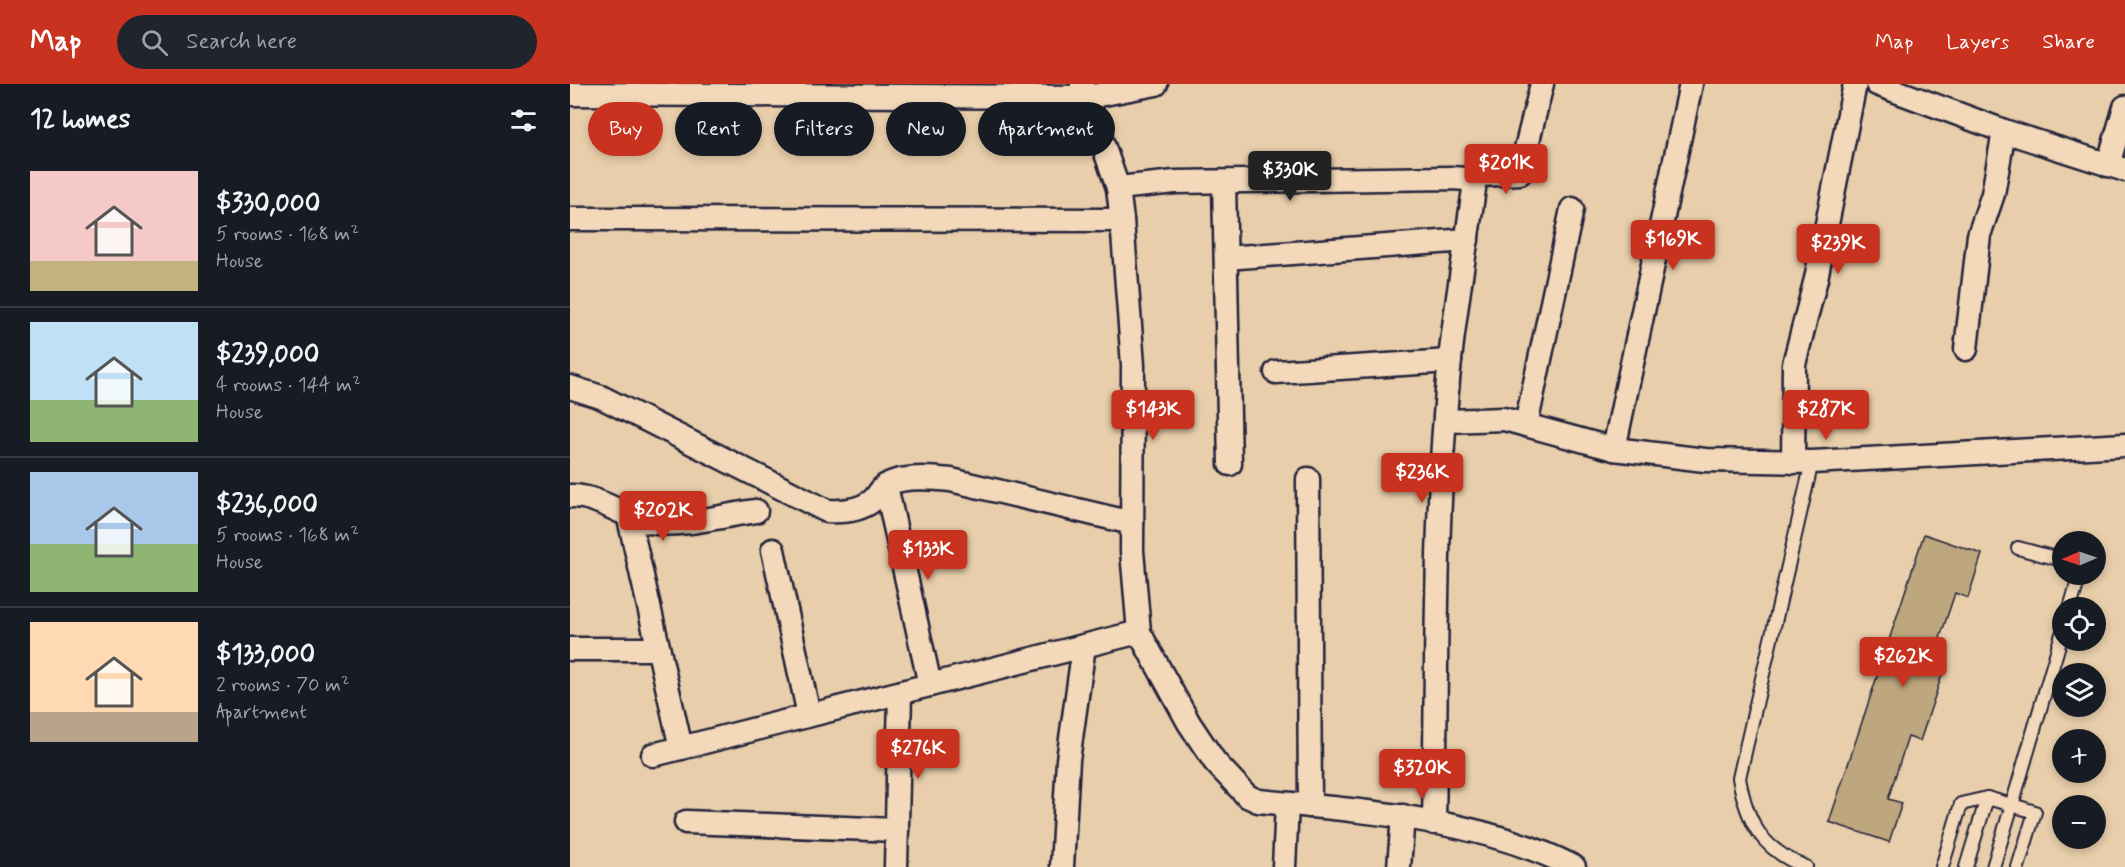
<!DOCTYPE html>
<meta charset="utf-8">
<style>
body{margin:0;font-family:Mynerve,sans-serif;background:#20242c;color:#f1f3f6;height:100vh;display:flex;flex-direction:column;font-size:22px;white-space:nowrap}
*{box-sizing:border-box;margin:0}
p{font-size:20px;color:#9ea1a6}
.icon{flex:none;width:33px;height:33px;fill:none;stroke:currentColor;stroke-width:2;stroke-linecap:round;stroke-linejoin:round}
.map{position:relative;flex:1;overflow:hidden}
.drawer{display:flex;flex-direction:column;background:#171b24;width:570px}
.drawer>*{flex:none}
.banner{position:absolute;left:18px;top:18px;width:570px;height:54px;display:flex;gap:12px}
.needle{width:39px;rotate:268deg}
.controls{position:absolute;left:1482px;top:447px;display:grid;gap:12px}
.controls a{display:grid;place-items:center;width:54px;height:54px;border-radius:50%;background:#171b24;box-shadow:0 3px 9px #0003;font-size:30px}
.price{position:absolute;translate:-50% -51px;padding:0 14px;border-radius:6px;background:#c8321e;color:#fff;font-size:20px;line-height:39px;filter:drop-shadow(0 2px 3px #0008)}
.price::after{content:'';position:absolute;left:50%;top:36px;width:18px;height:14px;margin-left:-9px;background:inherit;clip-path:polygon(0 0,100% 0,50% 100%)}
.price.current{background:#222;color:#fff}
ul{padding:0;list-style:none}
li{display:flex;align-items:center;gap:18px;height:150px;padding:0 30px}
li+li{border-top:2px solid #363941}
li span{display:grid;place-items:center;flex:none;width:168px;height:120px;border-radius:0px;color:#555}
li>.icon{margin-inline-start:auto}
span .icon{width:72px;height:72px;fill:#fffc;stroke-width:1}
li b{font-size:26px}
h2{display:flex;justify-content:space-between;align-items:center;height:72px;padding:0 30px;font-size:26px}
.chip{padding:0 21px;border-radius:27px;background:#171b24;box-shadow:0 3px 9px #0003;font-size:21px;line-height:54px}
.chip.current{background:#c8321e;color:#fff}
header{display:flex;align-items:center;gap:36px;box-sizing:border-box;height:84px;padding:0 30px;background:#c8321e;color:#fff}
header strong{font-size:28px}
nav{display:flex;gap:33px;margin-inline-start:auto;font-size:21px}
.search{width:420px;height:54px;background:#20242c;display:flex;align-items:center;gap:15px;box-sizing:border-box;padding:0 21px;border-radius:33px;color:#9ea1a6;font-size:22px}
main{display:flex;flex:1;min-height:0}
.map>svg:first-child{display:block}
</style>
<header>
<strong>Map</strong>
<div class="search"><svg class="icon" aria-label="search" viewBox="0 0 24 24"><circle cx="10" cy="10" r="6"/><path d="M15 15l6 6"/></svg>Search here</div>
<nav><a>Map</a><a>Layers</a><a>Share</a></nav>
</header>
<main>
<section class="drawer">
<h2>12 homes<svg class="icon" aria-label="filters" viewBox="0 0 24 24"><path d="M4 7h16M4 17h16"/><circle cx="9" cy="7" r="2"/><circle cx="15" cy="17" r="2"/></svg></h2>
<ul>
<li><span style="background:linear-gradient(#f6c9c9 75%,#c2b280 0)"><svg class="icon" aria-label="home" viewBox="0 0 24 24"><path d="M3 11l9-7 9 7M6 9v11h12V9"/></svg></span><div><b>$330,000</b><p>5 rooms · 168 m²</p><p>House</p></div></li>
<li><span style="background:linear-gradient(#bfe0f5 65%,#8fb573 0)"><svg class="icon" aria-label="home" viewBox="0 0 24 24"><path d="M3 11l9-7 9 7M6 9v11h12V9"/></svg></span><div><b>$239,000</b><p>4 rooms · 144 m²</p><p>House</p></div></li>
<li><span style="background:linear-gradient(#a9c7e8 60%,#8fb573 0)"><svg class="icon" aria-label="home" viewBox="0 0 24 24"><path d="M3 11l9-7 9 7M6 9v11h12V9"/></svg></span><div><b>$236,000</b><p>5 rooms · 168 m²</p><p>House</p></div></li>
<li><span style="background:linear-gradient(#ffd9b3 75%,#b9a48a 0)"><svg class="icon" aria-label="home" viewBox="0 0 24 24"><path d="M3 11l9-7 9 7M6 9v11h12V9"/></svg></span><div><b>$133,000</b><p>2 rooms · 70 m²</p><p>Apartment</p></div></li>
</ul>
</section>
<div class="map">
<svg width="1555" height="783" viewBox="0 0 1555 783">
<rect width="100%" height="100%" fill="#e8ceaa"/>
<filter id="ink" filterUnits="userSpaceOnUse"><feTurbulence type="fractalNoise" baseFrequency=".0167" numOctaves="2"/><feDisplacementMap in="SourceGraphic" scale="12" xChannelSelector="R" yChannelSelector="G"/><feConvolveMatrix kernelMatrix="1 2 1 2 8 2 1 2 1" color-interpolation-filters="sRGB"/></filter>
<g filter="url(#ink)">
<path fill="#bea77e" stroke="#22223b" stroke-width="1.5" d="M1354 450 1412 470 1398 514 1385 509 1362 578 1375 582 1350 657 1338 653 1318 715 1332 719 1319 758 1259 738Z"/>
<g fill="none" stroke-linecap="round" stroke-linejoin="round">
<defs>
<g id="lane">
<path d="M1448 464 1492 476"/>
<path d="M1500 524 1510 490"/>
<path d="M1236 783C1192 766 1177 739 1169 694L1242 378"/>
<path d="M1372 783 1391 720 1417 714 1442 721 1492 550"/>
<path d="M1396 783 1417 714"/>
<path d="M1423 783 1442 721 1465 728 1448 783"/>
</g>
<g id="street">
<path d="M512 0 548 104 552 136 563 281 562 467 569 548 619 639 645 678 677 712 688 717C794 727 907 734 1004 783"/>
<path d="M1307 0 1434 47 1555 86"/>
<path d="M0 10 518 13 586 0"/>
<path d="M1538 81 1555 23"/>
<path d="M654 98 660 380"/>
<path d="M903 98 911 91 950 89 972 0"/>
<path d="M548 104 605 98 880 94 898 95 903 98"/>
<path d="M0 135 552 136"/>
<path d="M656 174 897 156"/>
<path d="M1396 265 1409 151 1423 110 1434 47"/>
<path d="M706 288 880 277"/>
<path d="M0 303 31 313 257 427C273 428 289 427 302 417 307 413 310 406 315 402 331 391 363 394 381 396L562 439"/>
<path d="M876 337 934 335 1044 365 1135 376 1242 378 1555 361"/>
<path d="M956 341 1002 125"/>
<path d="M1044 365 1121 0"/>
<path d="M1223 378 1224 280 1246 195 1285 0"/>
<path d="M738 395 740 722"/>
<path d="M316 402 360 601"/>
<path d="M0 412C28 411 53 433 79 438 109 444 155 431 186 427"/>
<path d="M58 430 111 664"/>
<path d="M203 466 239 631"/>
<path d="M0 565H88"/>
<path d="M83 671 569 548"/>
<path d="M116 738 327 746"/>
<path d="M864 739C867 585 864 430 880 276 886 219 896 162 904 105L903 98"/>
<path d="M326 783 330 609"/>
<path d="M492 783 498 676 514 562"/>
<path d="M714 783 717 720"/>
<path d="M829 783 833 732"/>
</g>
</defs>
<use href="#lane" stroke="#22223b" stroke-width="16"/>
<use href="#street" stroke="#22223b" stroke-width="27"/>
<use href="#lane" stroke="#f3d9ba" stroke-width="12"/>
<use href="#street" stroke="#f3d9ba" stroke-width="22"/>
</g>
</g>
</svg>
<div class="controls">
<a><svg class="needle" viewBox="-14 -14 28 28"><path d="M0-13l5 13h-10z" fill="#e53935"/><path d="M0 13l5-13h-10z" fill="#9ea1a6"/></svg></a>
<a><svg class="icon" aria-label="locate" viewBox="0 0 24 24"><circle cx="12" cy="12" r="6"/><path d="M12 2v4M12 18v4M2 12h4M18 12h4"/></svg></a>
<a><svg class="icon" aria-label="layers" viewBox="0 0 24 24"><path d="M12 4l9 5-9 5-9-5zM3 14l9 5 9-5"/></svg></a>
<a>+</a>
<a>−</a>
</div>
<b class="price" style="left:936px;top:111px">$201K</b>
<b class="price current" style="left:720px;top:118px">$330K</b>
<b class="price" style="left:1103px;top:187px">$169K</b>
<b class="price" style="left:1268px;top:191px">$239K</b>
<b class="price" style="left:583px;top:357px">$143K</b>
<b class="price" style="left:1256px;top:357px">$287K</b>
<b class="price" style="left:852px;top:420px">$236K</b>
<b class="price" style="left:93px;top:458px">$202K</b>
<b class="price" style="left:358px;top:497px">$133K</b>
<b class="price" style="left:1333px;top:604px">$262K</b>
<b class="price" style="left:348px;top:696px">$276K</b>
<b class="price" style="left:852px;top:716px">$320K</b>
<div class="banner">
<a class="chip current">Buy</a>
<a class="chip">Rent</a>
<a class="chip">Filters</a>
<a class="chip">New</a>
<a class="chip">Apartment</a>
</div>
</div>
</main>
